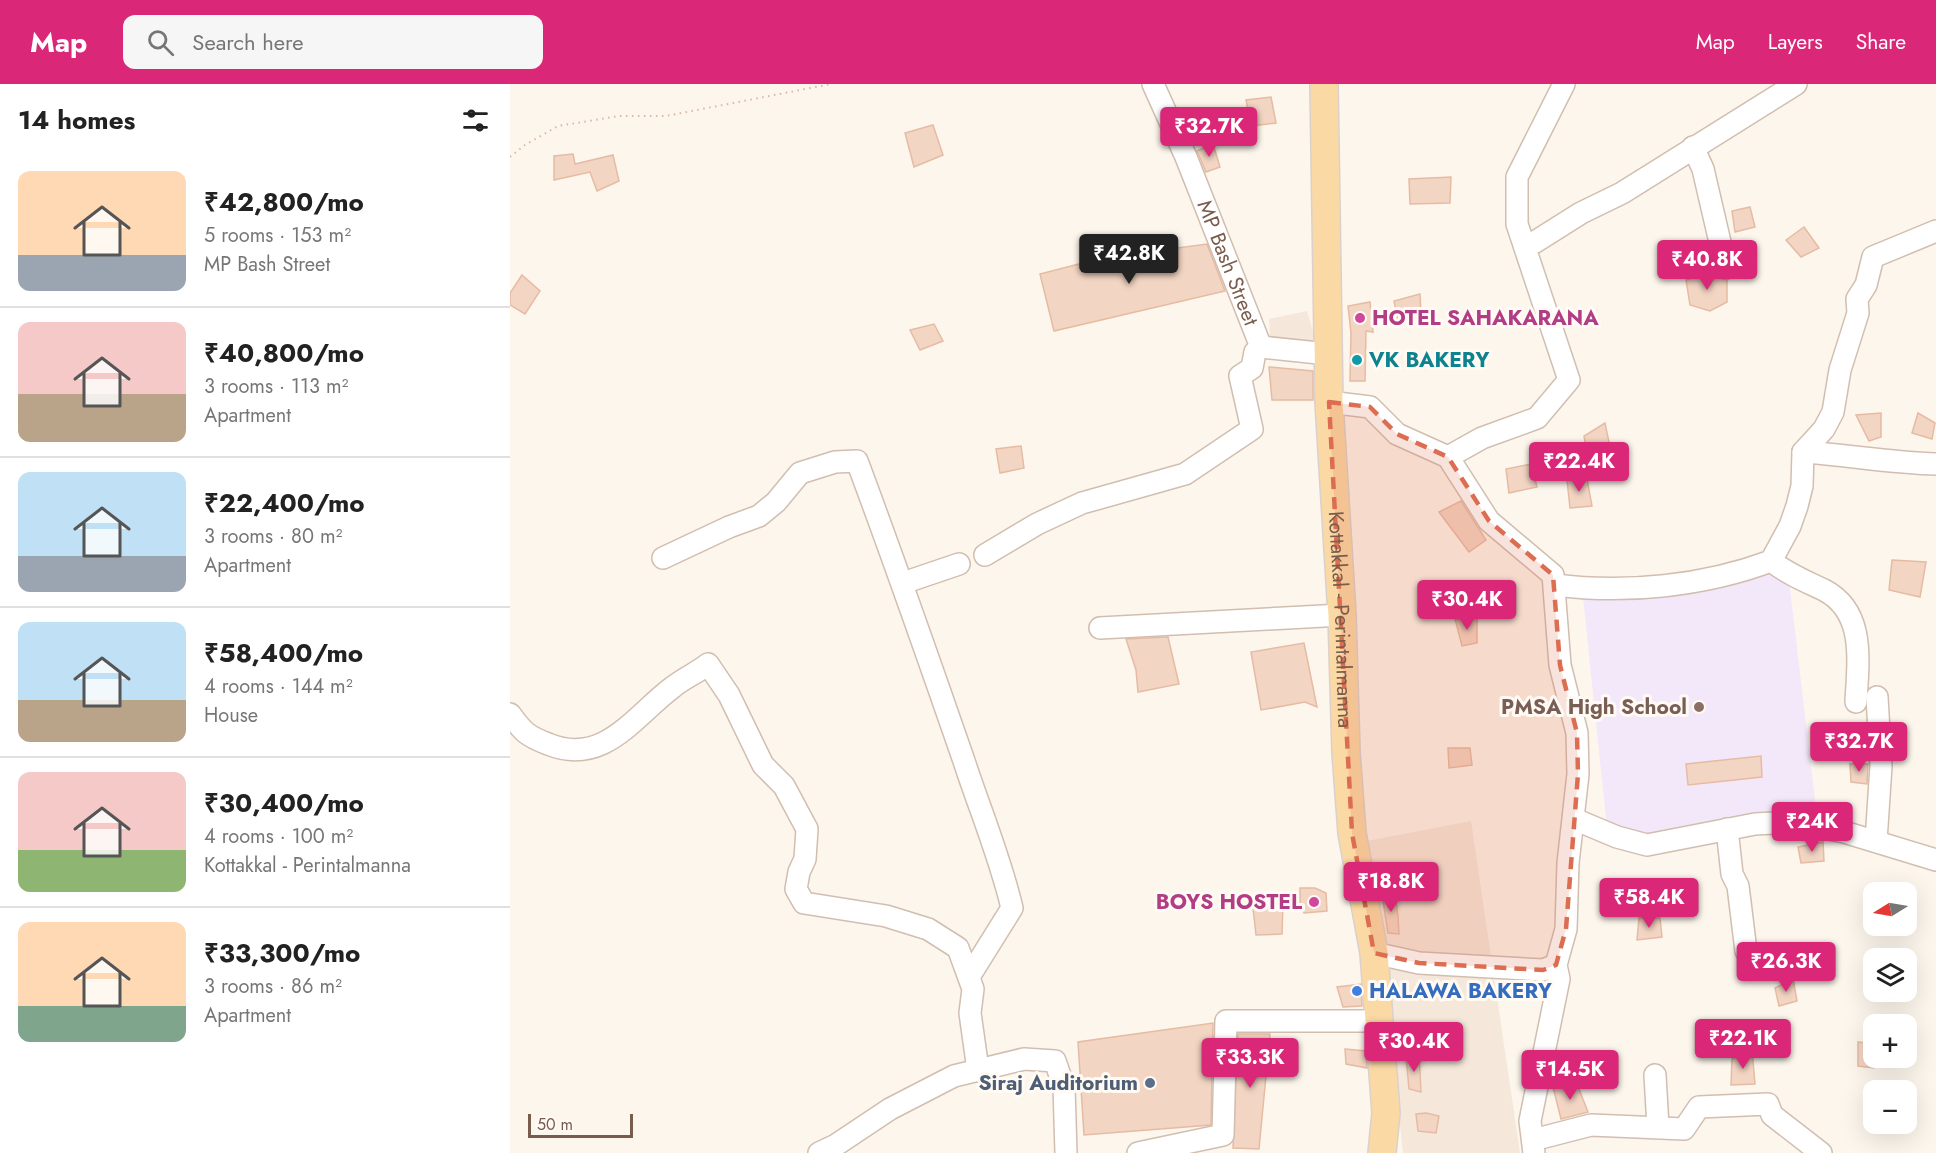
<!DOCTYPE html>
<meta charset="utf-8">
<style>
body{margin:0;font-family:Jost,sans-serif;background:#f6f6f6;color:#222;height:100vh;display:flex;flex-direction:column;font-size:22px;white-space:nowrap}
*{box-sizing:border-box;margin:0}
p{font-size:20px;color:#767676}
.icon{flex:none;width:33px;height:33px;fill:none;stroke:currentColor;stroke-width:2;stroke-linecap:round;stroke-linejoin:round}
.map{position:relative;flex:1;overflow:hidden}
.panel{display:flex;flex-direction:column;background:#fff;width:510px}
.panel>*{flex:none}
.needle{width:39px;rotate:259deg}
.tools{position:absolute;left:1353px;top:798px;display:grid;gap:12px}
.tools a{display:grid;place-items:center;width:54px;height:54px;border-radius:12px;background:#fff;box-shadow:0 6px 24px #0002;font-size:30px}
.scale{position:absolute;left:18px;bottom:15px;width:105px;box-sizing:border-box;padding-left:6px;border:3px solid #7a5c4d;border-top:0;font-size:16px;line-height:21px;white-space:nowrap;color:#7a5c4d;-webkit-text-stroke:4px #fffaf3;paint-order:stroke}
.price{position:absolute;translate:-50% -51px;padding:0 14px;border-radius:6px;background:#db2777;color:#fff;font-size:20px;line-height:39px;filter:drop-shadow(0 2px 3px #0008)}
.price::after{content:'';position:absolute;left:50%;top:36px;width:18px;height:14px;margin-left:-9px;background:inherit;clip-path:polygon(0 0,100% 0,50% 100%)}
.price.active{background:#222;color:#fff}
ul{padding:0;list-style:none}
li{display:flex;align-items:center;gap:18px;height:150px;padding:0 18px}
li+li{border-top:2px solid #e0e0e0}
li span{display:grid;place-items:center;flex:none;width:168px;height:120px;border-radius:12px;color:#555}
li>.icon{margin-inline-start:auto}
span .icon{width:72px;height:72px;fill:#fffc;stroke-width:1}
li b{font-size:26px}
h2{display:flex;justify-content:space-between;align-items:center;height:72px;padding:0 18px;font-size:26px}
header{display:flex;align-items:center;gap:36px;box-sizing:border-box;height:84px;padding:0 30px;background:#db2777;color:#fff}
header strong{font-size:28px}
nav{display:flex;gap:33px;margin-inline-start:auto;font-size:21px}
.search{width:420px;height:54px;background:#f6f6f6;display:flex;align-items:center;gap:15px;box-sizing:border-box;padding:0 21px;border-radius:12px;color:#767676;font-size:22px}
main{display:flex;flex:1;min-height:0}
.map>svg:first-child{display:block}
</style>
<header>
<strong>Map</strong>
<div class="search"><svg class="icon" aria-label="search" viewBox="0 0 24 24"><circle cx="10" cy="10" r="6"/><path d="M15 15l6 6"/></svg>Search here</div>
<nav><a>Map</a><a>Layers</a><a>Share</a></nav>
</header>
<main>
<section class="panel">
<h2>14 homes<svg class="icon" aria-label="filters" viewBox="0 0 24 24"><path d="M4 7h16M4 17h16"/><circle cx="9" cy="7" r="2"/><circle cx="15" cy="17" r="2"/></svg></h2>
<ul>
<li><span style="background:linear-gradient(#ffd9b3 70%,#9aa5b1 0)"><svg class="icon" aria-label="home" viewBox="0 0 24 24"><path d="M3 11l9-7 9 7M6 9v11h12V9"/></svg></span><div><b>₹42,800/mo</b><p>5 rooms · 153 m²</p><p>MP Bash Street</p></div></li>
<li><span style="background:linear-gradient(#f6c9c9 60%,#b9a48a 0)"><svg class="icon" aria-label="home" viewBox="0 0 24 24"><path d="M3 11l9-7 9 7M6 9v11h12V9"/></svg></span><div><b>₹40,800/mo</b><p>3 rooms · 113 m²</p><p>Apartment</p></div></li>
<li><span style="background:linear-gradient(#bfe0f5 70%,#9aa5b1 0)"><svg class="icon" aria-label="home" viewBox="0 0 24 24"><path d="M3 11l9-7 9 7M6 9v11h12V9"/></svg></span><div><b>₹22,400/mo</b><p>3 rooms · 80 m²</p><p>Apartment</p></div></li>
<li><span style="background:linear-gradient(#bfe0f5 65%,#b9a48a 0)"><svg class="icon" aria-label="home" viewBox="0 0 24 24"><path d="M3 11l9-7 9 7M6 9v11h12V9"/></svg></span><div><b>₹58,400/mo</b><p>4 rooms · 144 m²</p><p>House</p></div></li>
<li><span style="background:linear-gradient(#f6c9c9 65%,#8fb573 0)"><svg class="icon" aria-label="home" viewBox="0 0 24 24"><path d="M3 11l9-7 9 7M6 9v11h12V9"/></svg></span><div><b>₹30,400/mo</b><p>4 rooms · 100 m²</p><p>Kottakkal - Perintalmanna</p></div></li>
<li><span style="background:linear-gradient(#ffd9b3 70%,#7fa58c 0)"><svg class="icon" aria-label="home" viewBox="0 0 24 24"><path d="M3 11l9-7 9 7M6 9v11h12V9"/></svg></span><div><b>₹33,300/mo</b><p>3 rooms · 86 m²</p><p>Apartment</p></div></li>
</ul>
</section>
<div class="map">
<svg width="1426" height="1069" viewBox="0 0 1426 1069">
<rect width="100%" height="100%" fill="#fdf6ec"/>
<g fill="#f5e8da">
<path d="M797 227 805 254 800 259 760 253 759 235Z"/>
<path d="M961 737 1010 1069H893L857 757Z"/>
</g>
<path fill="#f3e8fa" d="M1278 488 1307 733 1098 754 1073 513Z"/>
<g fill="#f3d5c3" stroke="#e6bba3" stroke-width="1.5">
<path d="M761 13 766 39 741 42 736 16Z"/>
<path d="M423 41 433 71 404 83 395 49Z"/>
<path d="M703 60 710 83 696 88 687 67Z"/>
<path d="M63 70 65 80 103 71 109 97 87 107 80 88 44 96V72Z"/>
<path d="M941 93 940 119 900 120 899 95Z"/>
<path d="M1240 123 1245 143 1225 148 1222 127Z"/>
<path d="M1294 143 1309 164 1291 173 1276 156Z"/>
<path d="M697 160 715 207 544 247 530 190 592 174Z"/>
<path d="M1204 187 1207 193 1217 196V218L1200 227 1180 221 1176 196Z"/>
<path d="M12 191 30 207 15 230 0 221V209Z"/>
<path d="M910 210 911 230 888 237 884 217Z"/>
<path d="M860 218 863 248 856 247 855 297H840L841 249 838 222Z"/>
<path d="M424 240 433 257 410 266 400 246Z"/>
<path d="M759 283 803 287V316H762Z"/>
<path d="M1371 329V353L1359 357 1346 331Z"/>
<path d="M1408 329 1425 339 1422 355 1402 349Z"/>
<path d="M1095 339 1100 363 1078 375 1074 352Z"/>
<path d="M511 362 514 384 490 389 486 365Z"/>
<path d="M1021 380 1027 403 999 409 996 385Z"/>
<path d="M1077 395 1082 422 1060 424 1057 396Z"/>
<path d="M951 417 976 456 959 468 929 428Z"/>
<path d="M1382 476 1416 478 1410 513 1379 506Z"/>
<path d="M967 534V559L952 562 945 535Z"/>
<path d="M658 553 669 600 628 608 626 586 616 555Z"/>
<path d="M794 559 807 623 795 618 751 626 741 568Z"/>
<path d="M938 664H960L962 681 939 684Z"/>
<path d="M1251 672 1252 693 1178 701 1176 680Z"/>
<path d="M1340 680H1358L1357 700 1341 698Z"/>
<path d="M1313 758 1314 777 1291 779 1288 763Z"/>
<path d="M790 804H805L816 809 817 827 794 829 790 819Z"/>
<path d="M885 809 888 833 889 850 878 849 872 811Z"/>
<path d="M773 820 772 850 746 851 743 824Z"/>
<path d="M1129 834H1150L1152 853 1127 856Z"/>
<path d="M1283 895 1287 917 1269 922 1265 904Z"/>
<path d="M851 900 852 922 833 923 827 903Z"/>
<path d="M703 939 701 1041 574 1051 568 958Z"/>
<path d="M728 950H760L749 1065 723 1064Z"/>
<path d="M1348 958 1364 960V984L1348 982Z"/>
<path d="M835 965 856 967 857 984 836 980Z"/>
<path d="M1242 966 1245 1000 1221 1001 1222 975Z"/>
<path d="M896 972H909L911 1008 899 1005Z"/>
<path d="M1067 1000 1078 1028 1051 1035 1043 1003Z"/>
<path d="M916 1029 929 1032 926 1049 908 1047 906 1030Z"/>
</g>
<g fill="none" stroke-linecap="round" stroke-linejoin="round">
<defs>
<g id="minor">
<path id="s1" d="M643 0 676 73 751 263 818 270"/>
<path d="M1183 63 1193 85 1216 184"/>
<path d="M1014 160 1025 158 1071 129 1112 109 1286 0"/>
<path d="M819 318 860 323 887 350 938 373 979 437 1043 491 1050 581 1067 649 1068 690 1058 779 1056 845 1046 881 1049 895 1020 1037 1024 1069"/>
<path d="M1293 368C1338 371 1381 379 1426 380"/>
<path d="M938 373 972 354 1027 334 1059 296 1007 140V93L1054 0"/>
<path d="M475 471 527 440 572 419 675 390 742 345 730 292 742 284 745 268 751 263"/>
<path d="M153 474 219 443 249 432 266 418 290 389 325 378 347 377C384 476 419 576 454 677 470 726 490 773 502 824L459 893"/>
<path d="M1261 477C1278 490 1295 497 1314 506 1356 528 1348 577 1346 618"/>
<path d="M393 499 449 480"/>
<path d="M1045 501C1116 510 1194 502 1261 477L1280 442 1287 422 1292 402 1293 368 1314 345 1323 328 1330 286 1348 229 1347 215 1356 201 1363 173 1426 147"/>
<path d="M590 544 832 531"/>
<path d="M0 630C13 648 17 652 38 660 94 683 124 632 163 603 174 594 187 589 198 580L219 611 253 681 274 702 297 745 295 775 289 788 286 805 294 819 376 832 418 845 448 864 463 905 460 929 468 986"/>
<path d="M1064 735 1107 753 1137 761 1245 740 1284 738 1334 748 1426 776"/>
<path d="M1217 745 1222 790 1228 802 1236 867"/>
<path d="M1366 757 1371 682 1367 613"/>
<path d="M864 869 909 879 1033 886 1046 881"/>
<path d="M1145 991 1148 1043"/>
<path d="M1023 1056 1081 1041 1174 1045 1189 1023 1258 1020 1262 1031 1311 1069"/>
<path d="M309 1069 326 1061 380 1025 444 992 514 975 545 977 554 1003 556 1069"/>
<path d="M628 1069 713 1051 716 937H868"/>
</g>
<g id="major">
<path id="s2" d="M814 0 819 318 832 531 836 669 842 749 864 869 876 1029 872 1069"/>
</g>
</defs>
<use href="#minor" stroke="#d1beb0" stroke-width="24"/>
<use href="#major" stroke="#dad1cd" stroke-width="30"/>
<path stroke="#d9b8a5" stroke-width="2" stroke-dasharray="1.5 4.5" stroke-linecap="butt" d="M0 73 15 61 48 42 109 32H156L321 0"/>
<use href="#minor" stroke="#fff" stroke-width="21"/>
<use href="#major" stroke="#fbd9a5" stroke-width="27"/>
</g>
<path fill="#dc6d51" fill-opacity="0.2" stroke="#dc6d51" stroke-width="4.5" stroke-dasharray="12 8" stroke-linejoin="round" d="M819 318 860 323 887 350 938 373 979 437 1043 491 1050 581 1067 649 1068 690 1056 845 1046 881 1033 886 909 879 864 869 842 749Z"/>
<g fill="#d1479c" stroke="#fffaf3" stroke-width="2">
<circle cx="850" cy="234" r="6"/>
<circle cx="804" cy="818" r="6"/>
</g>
<circle fill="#0f9aa8" stroke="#fffaf3" stroke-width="2" cx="847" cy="276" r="6"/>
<circle fill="#8d6e63" stroke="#fffaf3" stroke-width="2" cx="1189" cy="623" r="6"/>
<circle fill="#3f7fe0" stroke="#fffaf3" stroke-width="2" cx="847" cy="907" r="6"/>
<circle fill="#5c6f8a" stroke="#fffaf3" stroke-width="2" cx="640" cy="999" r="6"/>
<g text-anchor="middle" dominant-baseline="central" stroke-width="6" stroke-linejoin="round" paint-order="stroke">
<g font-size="21" fill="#7a5c4d" stroke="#fffaf3">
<text stroke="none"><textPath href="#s1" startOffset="194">MP Bash Street</textPath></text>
<text stroke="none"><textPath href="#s2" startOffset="536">Kottakkal - Perintalmanna</textPath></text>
</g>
<g font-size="21" font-weight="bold" fill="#b23c85" stroke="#fffaf3" text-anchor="start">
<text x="862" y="234">HOTEL SAHAKARANA</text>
<text x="792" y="818" text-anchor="end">BOYS HOSTEL</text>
</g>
<g font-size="21" font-weight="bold" fill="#0d838f" stroke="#fffaf3" text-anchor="start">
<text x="859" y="276">VK BAKERY</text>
</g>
<g font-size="21" font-weight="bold" fill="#785e54" stroke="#fffaf3" text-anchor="end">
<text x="1177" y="623">PMSA High School</text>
</g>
<g font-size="21" font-weight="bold" fill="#366cbe" stroke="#fffaf3" text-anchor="start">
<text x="859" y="907">HALAWA BAKERY</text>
</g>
<g font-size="21" font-weight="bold" fill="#4e5e75" stroke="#fffaf3" text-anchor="end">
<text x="628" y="999">Siraj Auditorium</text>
</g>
</g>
</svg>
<div class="tools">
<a><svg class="needle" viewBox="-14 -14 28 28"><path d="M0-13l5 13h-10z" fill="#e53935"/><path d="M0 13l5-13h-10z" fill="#767676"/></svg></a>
<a><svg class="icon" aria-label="layers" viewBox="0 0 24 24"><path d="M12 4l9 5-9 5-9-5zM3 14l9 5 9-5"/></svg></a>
<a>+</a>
<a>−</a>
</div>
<div class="scale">50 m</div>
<b class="price" style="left:699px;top:74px">₹32.7K</b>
<b class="price active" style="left:619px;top:201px">₹42.8K</b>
<b class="price" style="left:1197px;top:207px">₹40.8K</b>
<b class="price" style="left:1069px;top:409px">₹22.4K</b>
<b class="price" style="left:957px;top:547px">₹30.4K</b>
<b class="price" style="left:1349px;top:689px">₹32.7K</b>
<b class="price" style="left:1302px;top:769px">₹24K</b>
<b class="price" style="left:881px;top:829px">₹18.8K</b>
<b class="price" style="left:1139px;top:845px">₹58.4K</b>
<b class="price" style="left:1276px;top:909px">₹26.3K</b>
<b class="price" style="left:1233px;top:986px">₹22.1K</b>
<b class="price" style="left:904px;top:989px">₹30.4K</b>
<b class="price" style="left:740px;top:1005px">₹33.3K</b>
<b class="price" style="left:1060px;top:1017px">₹14.5K</b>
</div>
</main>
